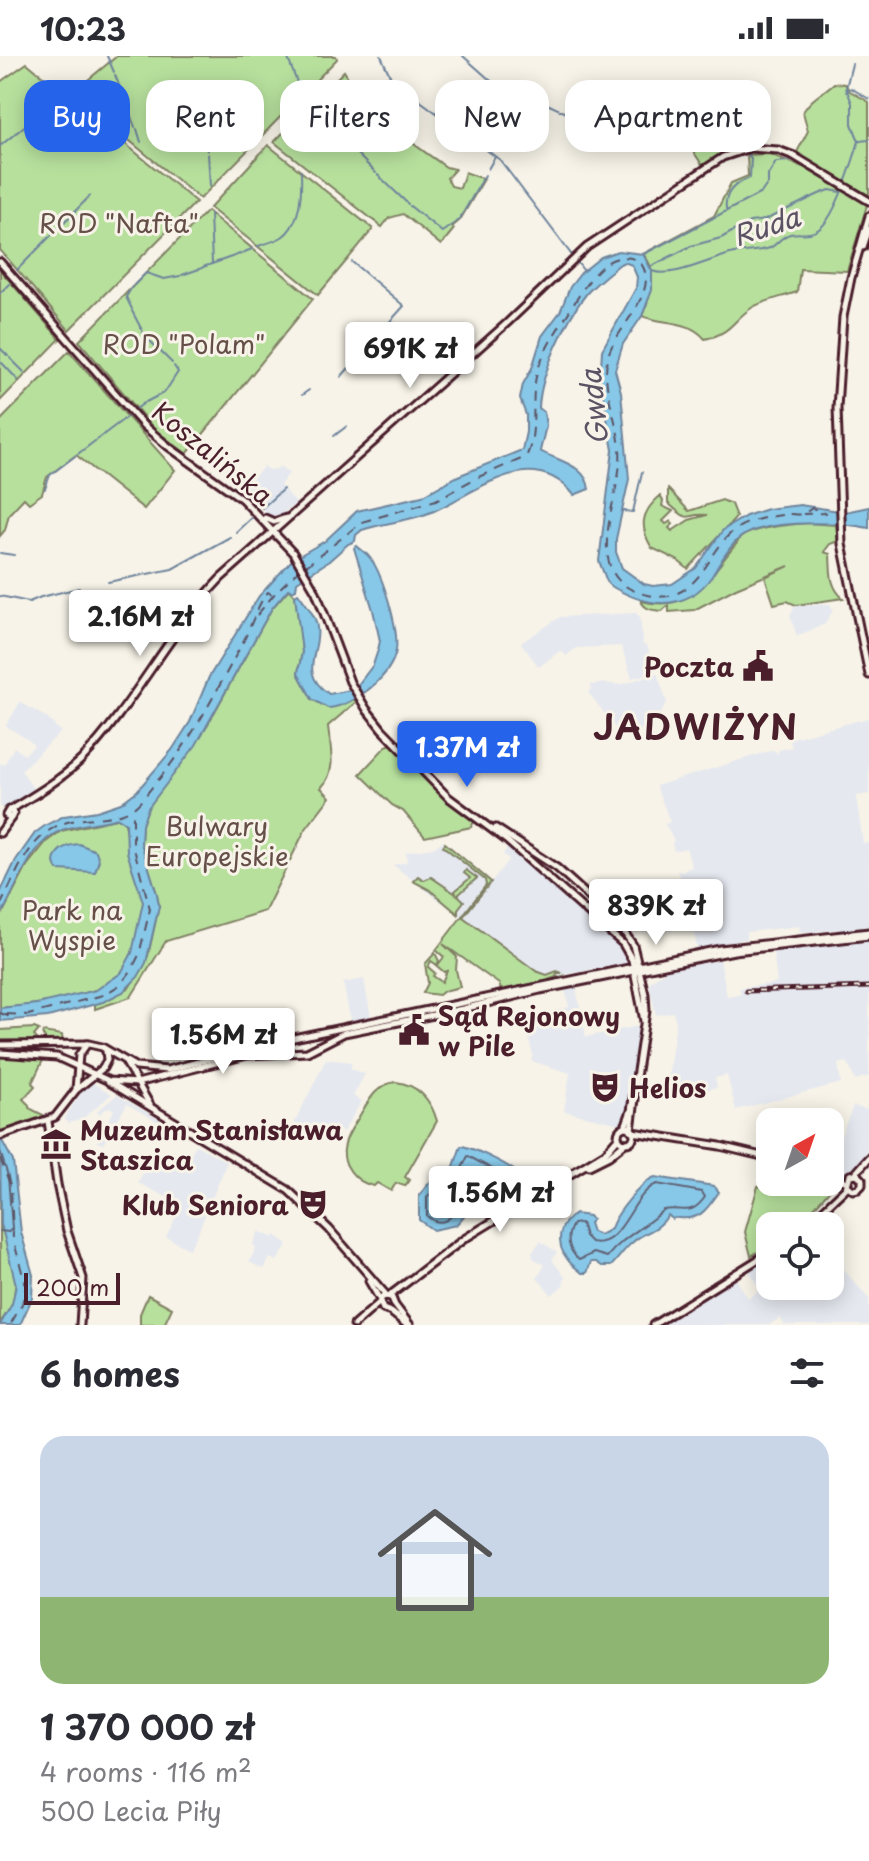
<!DOCTYPE html>
<meta charset="utf-8">
<style>
body{margin:0;font-family:"Playpen Sans",sans-serif;background:#f2f2f3;color:#2b2b33;height:100vh;display:flex;flex-direction:column;font-size:30px;white-space:nowrap}
*{box-sizing:border-box;margin:0}
p{font-size:26px;color:#7c7c81}
.icon{flex:none;width:44px;height:44px;fill:none;stroke:currentColor;stroke-width:2;stroke-linecap:round;stroke-linejoin:round}
.map{position:relative;height:1269px;overflow:hidden}
.panel{display:flex;flex-direction:column;background:#fff;flex:1}
.panel>*{flex:none}
.guide{position:absolute;left:24px;top:24px;width:822px;height:72px;display:flex;gap:16px}
.needle{width:52px;rotate:40deg}
.fabs{position:absolute;left:756px;top:1052px;display:grid;gap:16px}
.fabs a{display:grid;place-items:center;width:88px;height:88px;border-radius:16px;background:#fff;box-shadow:0 4px 20px #0003;font-size:40px}
.scale{position:absolute;left:24px;bottom:20px;width:96px;box-sizing:border-box;padding-left:8px;border:4px solid #4a1f2b;border-top:0;font-size:22px;line-height:28px;white-space:nowrap;color:#4a1f2b;-webkit-text-stroke:6px #f7f3e8;paint-order:stroke}
.price{position:absolute;translate:-50% -68px;padding:0 18px;border-radius:8px;background:#fff;color:#222;font-size:26px;line-height:52px;filter:drop-shadow(0 2px 4px #0008)}
.price::after{content:'';position:absolute;left:50%;top:48px;width:24px;height:18px;margin-left:-12px;background:inherit;clip-path:polygon(0 0,100% 0,50% 100%)}
.price.current{background:#2563eb;color:#fff}
ul{padding:0;list-style:none}
li{display:grid;align-content:center;gap:16px;height:424px;padding:0 40px}
li+li{border-top:2px solid #e1e1e2}
li span{display:grid;place-items:center;height:248px;border-radius:24px;color:#555}
li>.icon{margin-inline-start:auto}
span .icon{width:144px;height:144px;fill:#fffc;stroke-width:1}
li b{font-size:34px}
h2{display:flex;justify-content:space-between;align-items:center;height:96px;padding:0 40px;font-size:34px}
.chip{padding:0 28px;border-radius:24px;background:#fff;box-shadow:0 4px 20px #0003;font-size:28px;line-height:72px}
.chip.current{background:#2563eb;color:#fff}
.status{display:flex;justify-content:space-between;align-items:center;height:56px;padding:0 40px;background:#fff;direction:ltr}
.status svg{height:22px;fill:currentColor}
.map>svg:first-child{display:block}
</style>
<div class="status"><b>10:23</b><svg viewBox="0 0 49 12"><path d="M0 12V9h3v3zM5 12V6h3v6zM10 12V3h3v9zM15 12V0h3v12zM26 1h20v11H26zM47 4h2v5h-2z"/></svg></div>
<div class="map">
<svg width="869" height="1269" viewBox="0 0 869 1269">
<rect width="100%" height="100%" fill="#f7f3e8"/>
<filter id="ink" filterUnits="userSpaceOnUse"><feTurbulence type="fractalNoise" baseFrequency=".0125" numOctaves="2"/><feDisplacementMap in="SourceGraphic" scale="16" xChannelSelector="R" yChannelSelector="G"/><feConvolveMatrix kernelMatrix="1 2 1 2 8 2 1 2 1" color-interpolation-filters="sRGB"/></filter>
<g filter="url(#ink)">
<g fill="#e5e8ef">
<path d="M264 410 269 414 277 413 280 410 289 417 280 429 296 447 277 462 271 461 242 435Z"/>
<path d="M830 548 833 554 825 568 797 580 790 559 795 550Z"/>
<path d="M636 557 640 561 643 589 647 590 655 616 632 622 621 590 576 592 566 600 561 594 539 611 521 587 560 561Z"/>
<path d="M657 617 667 646 655 668 640 674 638 678 634 679 630 677 625 678 623 672 617 674 588 636 592 633 590 629 604 627 620 629Z"/>
<path d="M20 646 47 662 61 676 21 714 34 734 5 752 0 751V707L4 709 14 691 24 699 34 690 30 685 6 670Z"/>
<path d="M868 662 869 738 856 740 863 787H869V873L837 875 835 872 834 874 800 877 799 870 746 876V883L697 893 686 823 680 824 677 814 681 815 692 811 686 792 674 795 672 787 674 785 665 768 670 766 656 730 773 694 778 698V694L792 691 789 683Z"/>
<path d="M443 785 491 826 509 803 503 798 508 791 513 794 615 884 628 907 542 923 393 809 407 806 406 796 433 792Z"/>
<path d="M869 885V1020L855 1024 847 1006 838 1008 841 1027 736 1054 727 1019 715 1022 717 1031 665 1045 676 965 673 956 656 959 649 927 665 914 720 904 727 940 741 938 739 932 777 927 773 894Z"/>
<path d="M364 923 371 962 351 966 343 927Z"/>
<path d="M576 932 586 981 638 970 639 980 624 1065 620 1068 564 1055 570 1017 531 1005 533 999 523 962 569 951 565 933Z"/>
<path d="M326 1003 351 1006V1013L365 1018 353 1040 362 1045 343 1076 336 1072 330 1087 294 1068Z"/>
<path d="M89 1025 112 1038 82 1063 68 1067 64 1063Z"/>
<path d="M117 1039 164 1066 163 1069 127 1048 103 1088 97 1086 114 1054 109 1051 99 1058 97 1055Z"/>
<path d="M853 1050 869 1054V1091L863 1105 848 1116 830 1111V1108Z"/>
<path d="M196 1089 227 1106 197 1179 189 1193 166 1181 182 1149 138 1127 152 1097 180 1109 178 1112 181 1114Z"/>
<path d="M259 1175 273 1182 275 1179 288 1188 277 1205 270 1202 264 1213 249 1206 256 1192 253 1188Z"/>
<path d="M540 1185 557 1196 552 1204 565 1221 563 1229 552 1239 537 1222 545 1209 533 1202 532 1197Z"/>
<path d="M830 1198 869 1243V1269H785L780 1262 769 1269H659L736 1223 748 1242 760 1234 748 1213 770 1199V1230H830Z"/>
</g>
<g fill="#b7e09d" stroke="#808064" stroke-width="2">
<path d="M117 0H336L337 3 200 143 72 37Z"/>
<path d="M27 7 196 146 69 274 0 194V26Z"/>
<path d="M344 15C371 61 404 81 446 111L455 113 447 122 451 130 460 132 465 116 484 123 460 164 452 171 454 173 441 189 403 158 389 162 382 171 274 86Z"/>
<path d="M834 27 845 28 850 35 869 46V139L796 98 808 75 803 56C811 42 822 38 834 27Z"/>
<path d="M700 71H717L737 83 739 91 703 110 683 80Z"/>
<path d="M268 89 373 173 318 239 210 152Z"/>
<path d="M769 98 803 111 867 149 847 215 800 213 797 236C783 241 766 244 753 251 733 263 733 277 705 283 688 263 665 269 642 260 650 242 659 214 643 198L714 160 731 127 748 120 747 99Z"/>
<path d="M207 155 313 243 187 398 155 374 79 285Z"/>
<path d="M0 214 60 283 0 345Z"/>
<path d="M69 295 175 414 144 453 76 399 47 421 42 438 29 447 24 442 9 458 5 474 0 480V365Z"/>
<path d="M668 433 689 455 722 444 731 448 736 461 734 464 688 513 677 504 652 492C639 471 641 456 660 440L663 445 662 450 673 455 663 465 666 468 671 465 673 468 669 472 672 475 689 464 707 459C681 457 694 470 668 447Z"/>
<path d="M806 467 836 469 838 485 830 488 824 496 830 498C831 515 829 530 843 542L796 549 787 545 774 548 765 521 789 510 736 532 694 554 669 556V549L662 555C653 554 645 554 641 545 695 558 708 520 737 487 739 485 738 483 740 482 752 471 790 469 806 467Z"/>
<path d="M289 533 295 539 300 575 302 596 298 617 312 643 328 652 354 643 356 646 328 670C330 692 338 714 321 732L330 741 305 774 265 855 166 885 131 941 95 953V948L129 932 148 900 159 850 157 838 141 787 142 769 148 752 208 668 272 552Z"/>
<path d="M392 688 441 738 472 760 474 766 471 771 425 781 403 755 392 749 360 718 386 690Z"/>
<path d="M116 763H123C130 776 127 796 132 811 136 823 142 834 143 846 144 868 131 911 113 925 93 940 26 951 0 952V862L29 807 46 786 61 775Z"/>
<path d="M445 787 491 826 463 861 536 915 547 919 557 915 562 917H557L556 921 548 924 563 920 561 922 501 934 499 928 443 888 457 901 456 914 460 931 444 935 439 939 423 937 428 927 425 908 435 897 439 905 437 909 431 905 428 911 435 917 433 920 442 926 447 915 444 916 437 910 444 901 436 894 486 829 485 824 443 790Z"/>
<path d="M466 814 477 822 458 839 464 845 458 853V858L430 834 413 825 418 820 424 824 431 821 456 838 455 835 470 822 464 817Z"/>
<path d="M34 972 39 974 34 980 38 984H46L42 978 43 976 62 979 63 986 0 987V974Z"/>
<path d="M0 996 45 1000 32 1027 35 1030 23 1043 29 1049V1052L43 1059 42 1061 0 1077Z"/>
<path d="M396 1026C419 1029 431 1044 437 1065L405 1121 409 1124 405 1130 396 1127 391 1135 377 1127 374 1130C356 1127 339 1108 345 1088 347 1078 355 1068 360 1059 369 1044 377 1028 396 1026Z"/>
<path d="M0 1124 16 1224 13 1248 0 1267Z"/>
<path d="M830 1124 835 1128 798 1170H770V1188L751 1200 745 1176 758 1130 777 1135 780 1126H830Z"/>
<path d="M148 1239 172 1252 164 1269H140V1258Z"/>
</g>
<g fill="#87c8e8" stroke="#6f849c" stroke-width="2">
<path d="M702 46 745 72 748 80 747 82 738 83 717 70H706L702 66 700 47Z"/>
<path d="M618 195 643 198 652 215V234L642 260 623 288 615 314 621 336 629 423 616 483V496L622 512 644 528 653 530 672 528 696 512 723 474 746 460 767 453 800 449 845 456 869 451V472C840 466 765 463 741 481 730 489 720 507 712 520 685 559 642 550 608 528L599 505 613 394 600 326 602 294 636 232 637 221 632 209 624 206 620 208C609 217 597 226 587 237 566 263 540 319 539 352L544 356 546 370 540 395C558 405 586 409 589 433L574 439C532 388 480 434 434 455 412 465 385 466 362 474L356 479 355 485 348 488 329 505 297 526 296 533 292 535 288 533 272 552 196 689 148 752 142 769 141 787 157 838 159 850 146 907 138 921 123 936 103 946 48 961 0 965V952L37 948 96 934 121 917 132 897 143 846 127 796 126 767 118 762C101 767 78 768 62 774 29 787 17 833 0 861V837L16 804 35 777 46 769 64 760 97 755 121 747 137 735 172 694 190 666 209 621 259 540 292 504 325 485 357 455 422 440 458 420 522 394 526 376V359L520 343 523 328 532 312 542 280 560 256 570 231 581 217 601 201Z"/>
<path d="M357 490C362 495 367 497 371 503 383 520 399 573 396 594 392 620 353 651 328 652L312 643 298 617 302 596 295 539 298 537C303 544 311 554 315 563 326 593 294 614 329 638L351 634 357 630 373 609 378 594 380 585 373 554 354 492Z"/>
<path d="M79 788 96 795 99 804 95 816 58 814 54 807C55 793 66 789 79 788Z"/>
<path d="M0 1081 13 1105 21 1176 33 1219 32 1242 20 1269H0L12 1248 16 1229 1 1168Z"/>
<path d="M461 1090C472 1091 512 1110 518 1118 517 1130 510 1150 493 1145 489 1143 486 1140 481 1140L456 1169 433 1174 419 1164V1139L431 1125 452 1116Z"/>
<path d="M655 1121 714 1130 719 1136C706 1154 701 1164 679 1162 667 1161 677 1167 668 1159 658 1176 646 1174 633 1186 624 1193 619 1202 611 1210H602L596 1206H591L587 1217H582C577 1212 572 1210 568 1204 555 1188 558 1168 575 1158L589 1160 592 1164 589 1167 592 1176 600 1179 611 1173C614 1160 642 1125 655 1121Z"/>
</g>
<g fill="none" stroke-linecap="round" stroke-linejoin="round">
<g stroke="#626377" stroke-width="2">
<path d="M0 1095 8 1120 12 1172 9 1176 0 1175"/>
<path d="M468 1100 494 1114 508 1118 510 1122 507 1131 497 1137C463 1115 457 1186 427 1160V1141L439 1130 457 1122Z"/>
<path d="M657 1128 702 1136 705 1141C690 1162 684 1150 663 1154 644 1172 624 1180 607 1201L594 1197 579 1204C568 1194 565 1181 573 1168L581 1167 585 1180 591 1186C623 1194 631 1137 657 1128Z"/>
</g>
<g stroke="#6f849c" stroke-width="2">
<path d="M107 0 114 16"/>
<path d="M287 0 301 37"/>
<path d="M381 0 392 24 500 104 583 214"/>
<path d="M463 0 508 40 539 45"/>
<path d="M115 19 124 42"/>
<path d="M846 36 851 32 869 43"/>
<path d="M201 40 207 95"/>
<path d="M97 41 118 33"/>
<path d="M125 45 135 71"/>
<path d="M83 46 93 42"/>
<path d="M543 46C577 62 616 83 655 79"/>
<path d="M315 56 376 117"/>
<path d="M137 73 141 86"/>
<path d="M660 78 680 80 704 70"/>
<path d="M859 85 869 84"/>
<path d="M0 90 27 68 76 49"/>
<path d="M793 96 794 95"/>
<path d="M208 98 210 130"/>
<path d="M488 113 495 101"/>
<path d="M378 119 408 148"/>
<path d="M410 150 442 176 459 164 485 119"/>
<path d="M726 153C724 136 735 127 750 122L751 102 747 98"/>
<path d="M210 158 212 208"/>
<path d="M258 190C265 188 275 185 282 181 301 168 302 136 301 115"/>
<path d="M242 197 252 193"/>
<path d="M644 198 761 137 768 127V119L776 106 789 105"/>
<path d="M352 206 404 250 358 301"/>
<path d="M203 211 240 198"/>
<path d="M650 211 691 190 721 182 750 166 765 164 819 138 830 134 841 136"/>
<path d="M17 214 90 140"/>
<path d="M652 215C672 223 712 202 734 197 743 196 762 195 770 192 778 188 780 181 790 178 800 176 810 180 819 173 836 161 853 105 859 85L852 68V47L846 32 852 8"/>
<path d="M182 219 202 212"/>
<path d="M134 229 146 217 164 223 180 220"/>
<path d="M0 237 9 228"/>
<path d="M132 253 126 241 132 231"/>
<path d="M132 255 145 280 172 307"/>
<path d="M0 292 8 300"/>
<path d="M10 302 25 317"/>
<path d="M2 307 18 324"/>
<path d="M341 321 355 305"/>
<path d="M302 339 309 334"/>
<path d="M146 346 165 336 178 316 174 310"/>
<path d="M135 354 144 347"/>
<path d="M334 380 347 370"/>
<path d="M45 433 50 419 128 360"/>
<path d="M262 452 283 433"/>
<path d="M623 455 633 456 642 416"/>
<path d="M236 476 253 460"/>
<path d="M0 497 14 499"/>
<path d="M108 526 172 513 230 481"/>
<path d="M0 540 29 546 41 541 79 532"/>
</g>
<g stroke="#5c5264" stroke-width="2" stroke-dasharray="10 8" stroke-linecap="butt">
<path d="M305 511 362 466 436 444 476 422 526 401C539 375 529 345 537 317 543 296 553 280 565 262 581 239 602 187 639 205 663 232 618 270 609 297 599 329 618 362 620 393 624 434 584 504 627 531 638 538 656 542 668 540 702 533 709 496 732 476 746 464 771 460 790 458 794 458 798 459 802 458 806 457 809 454 812 452L826 457 803 458"/>
<path d="M257 559 276 536 299 514"/>
<path d="M0 850C14 824 24 792 50 774 74 757 107 767 132 753 140 748 147 737 153 730 191 687 217 634 244 584 250 572 260 543 268 536L272 539"/>
<path d="M0 957 8 960 0 962"/>
<path d="M6 958 28 959 103 939 120 929 131 915 139 899 150 853 133 789V754"/>
<path d="M0 1102 11 1131 13 1182 26 1231 22 1248 10 1269"/>
</g>
<defs>
<g id="secondary">
<path d="M869 160 851 222 843 261 837 352 842 488 869 619"/>
<path d="M863 191 869 173"/>
<path d="M0 206 144 370 169 391 242 443 293 497 316 536 350 626 367 654 382 673 448 741 506 784 623 888 632 904 644 965"/>
<path d="M265 462 274 466 286 462"/>
<path d="M9 754 14 757 11 762 6 759Z"/>
<path d="M10 754C35 739 60 724 81 704 134 649 168 577 221 522L507 267 587 191 723 101 750 92 778 94 794 100 869 145"/>
<path d="M496 772 557 812 618 867 633 889 645 938 646 955 631 1055 625 1071"/>
<path d="M0 777 11 762"/>
<path d="M0 989 89 988 102 991 136 1011 167 1014 284 984 720 893 869 876"/>
<path d="M0 997 57 1001 109 1025 137 1027 247 999 307 996 344 977 463 953 540 934 734 895 869 880"/>
<path d="M126 1007 150 1049"/>
<path d="M109 1026 288 1134 329 1173 387 1240"/>
<path d="M76 1033 79 999 87 988"/>
<path d="M48 1065 57 1128 67 1175 83 1222 80 1269"/>
<circle cx="626" cy="1079" r="8"/>
<path d="M631 1074 635 1043"/>
<path d="M633 1076 720 1090 770 1102"/>
<path d="M0 1080 55 1061 76 1034 103 1012 107 1004 106 995"/>
<path d="M589 1110 609 1100 625 1087"/>
<path d="M855 1118 869 1102"/>
<path d="M830 1119 847 1126"/>
<path d="M806 1170 846 1132 850 1119 857 1118 862 1123V1129L858 1133 853 1134 847 1129"/>
<path d="M369 1225 380 1244"/>
<path d="M389 1240 464 1183 605 1097 618 1082"/>
<path d="M394 1247 392 1242 387 1240 382 1241 380 1246 383 1253 391 1256 407 1269"/>
<path d="M394 1248 410 1269"/>
<path d="M354 1269 380 1246"/>
<path d="M653 1269 770 1196"/>
</g>
</defs>
<use href="#secondary" stroke="#4a1f2b" stroke-width="11"/>
<use href="#secondary" stroke="#f7f3e8" stroke-width="5"/>
<defs>
<path id="rail" d="M746 935 869 931"/>
</defs>
<use href="#rail" stroke="#4a1f2b" stroke-width="5"/>
<use href="#rail" stroke="#f7f3e8" stroke-width="2" stroke-dasharray="6" stroke-linecap="butt"/>
</g>
</g>
<defs>
<symbol id="civic-bare" viewBox="-9 -9 18 18"><path d="M-.6-6.5H3V-4.5H.6V-3L4-1V1h2V6H-6V1h2V-1L-.6-3ZM-1.2 2.5V6h2.4V2.5Z" fill="#4a1f2b" stroke="#f7f3e8" stroke-width="2.5" paint-order="stroke"/></symbol>
<symbol id="theatre-bare" viewBox="-9 -9 18 18"><path d="M-5-5.5Q0-4 5-5.5V0Q5 5 0 6Q-5 5-5 0ZM-3.3-2.5H-1v1.5H-3.3ZM1-2.5H3.3v1.5H1ZM-2.8 1Q0 5.5 2.8 1Z" fill="#4a1f2b" stroke="#f7f3e8" stroke-width="2.5" paint-order="stroke"/></symbol>
<symbol id="museum-bare" viewBox="-9 -9 18 18"><path d="M0-6L6-3V-2H-6V-3ZM-5-1h2V3h-2ZM-1-1h2V3h-2ZM3-1h2V3H3ZM-6 4H6V6H-6Z" fill="#4a1f2b" stroke="#f7f3e8" stroke-width="2.5" paint-order="stroke"/></symbol>
</defs>
<g fill-rule="evenodd">
<use href="#civic-bare" x="736" y="588" width="44" height="44"/>
<use href="#civic-bare" x="392" y="952" width="44" height="44"/>
<use href="#theatre-bare" x="583" y="1009" width="44" height="44"/>
<use href="#museum-bare" x="34" y="1066" width="44" height="44"/>
<use href="#theatre-bare" x="291" y="1126" width="44" height="44"/>
</g>
<g text-anchor="middle" dominant-baseline="central" stroke-width="6" stroke-linejoin="round" paint-order="stroke">
<g font-size="26" fill="#654f48" stroke="#f7f3e8">
<text x="119" y="166">ROD "Nafta"</text>
<text x="184" y="287">ROD "Polam"</text>
<text x="217" y="769">Bulwary<tspan x="217" dy="30">Europejskie</tspan></text>
<text x="72" y="853">Park na<tspan x="72" dy="30">Wyspie</tspan></text>
</g>
<g font-size="26" fill="#4a1f2b" stroke="#f7f3e8">
<text transform="translate(213 397) rotate(39)">Koszalińska</text>
</g>
<g font-size="26" font-weight="bold" fill="#4a1f2b" stroke="#f7f3e8" text-anchor="start">
<text x="734" y="610" text-anchor="end">Poczta</text>
<text x="438" y="959">Sąd Rejonowy<tspan x="438" dy="30">w Pile</tspan></text>
<text x="629" y="1031">Helios</text>
<text x="80" y="1073">Muzeum Stanisława<tspan x="80" dy="30">Staszica</tspan></text>
<text x="289" y="1148" text-anchor="end">Klub Seniora</text>
</g>
<g font-size="28" font-style="italic" fill="#5c5264" stroke="#f7f3e8">
<text transform="translate(766 169) rotate(-18)">Ruda</text>
<text transform="translate(593 351) rotate(-96)">Gwda</text>
</g>
<g font-size="34" font-weight="bold" letter-spacing="2" fill="#4a1f2b" stroke="#f7f3e8">
<text x="696" y="670">JADWIŻYN</text>
</g>
</g>
</svg>
<div class="fabs">
<a><svg class="needle" viewBox="-14 -14 28 28"><path d="M0-13l5 13h-10z" fill="#e53935"/><path d="M0 13l5-13h-10z" fill="#7c7c81"/></svg></a>
<a><svg class="icon" aria-label="locate" viewBox="0 0 24 24"><circle cx="12" cy="12" r="6"/><path d="M12 2v4M12 18v4M2 12h4M18 12h4"/></svg></a>
</div>
<div class="scale">200 m</div>
<b class="price" style="left:410px;top:334px">691K zł</b>
<b class="price" style="left:140px;top:602px">2.16M zł</b>
<b class="price current" style="left:467px;top:733px">1.37M zł</b>
<b class="price" style="left:656px;top:891px">839K zł</b>
<b class="price" style="left:223px;top:1020px">1.56M zł</b>
<b class="price" style="left:500px;top:1178px">1.56M zł</b>
<div class="guide">
<a class="chip current">Buy</a>
<a class="chip">Rent</a>
<a class="chip">Filters</a>
<a class="chip">New</a>
<a class="chip">Apartment</a>
</div>
</div>
<section class="panel">
<h2>6 homes<svg class="icon" aria-label="filters" viewBox="0 0 24 24"><path d="M4 7h16M4 17h16"/><circle cx="9" cy="7" r="2"/><circle cx="15" cy="17" r="2"/></svg></h2>
<ul>
<li><span style="background:linear-gradient(#c9d6e8 65%,#8fb573 0)"><svg class="icon" aria-label="home" viewBox="0 0 24 24"><path d="M3 11l9-7 9 7M6 9v11h12V9"/></svg></span><div><b>1 370 000 zł</b><p>4 rooms · 116 m²</p><p>500 Lecia Piły</p></div></li>
</ul>
</section>
